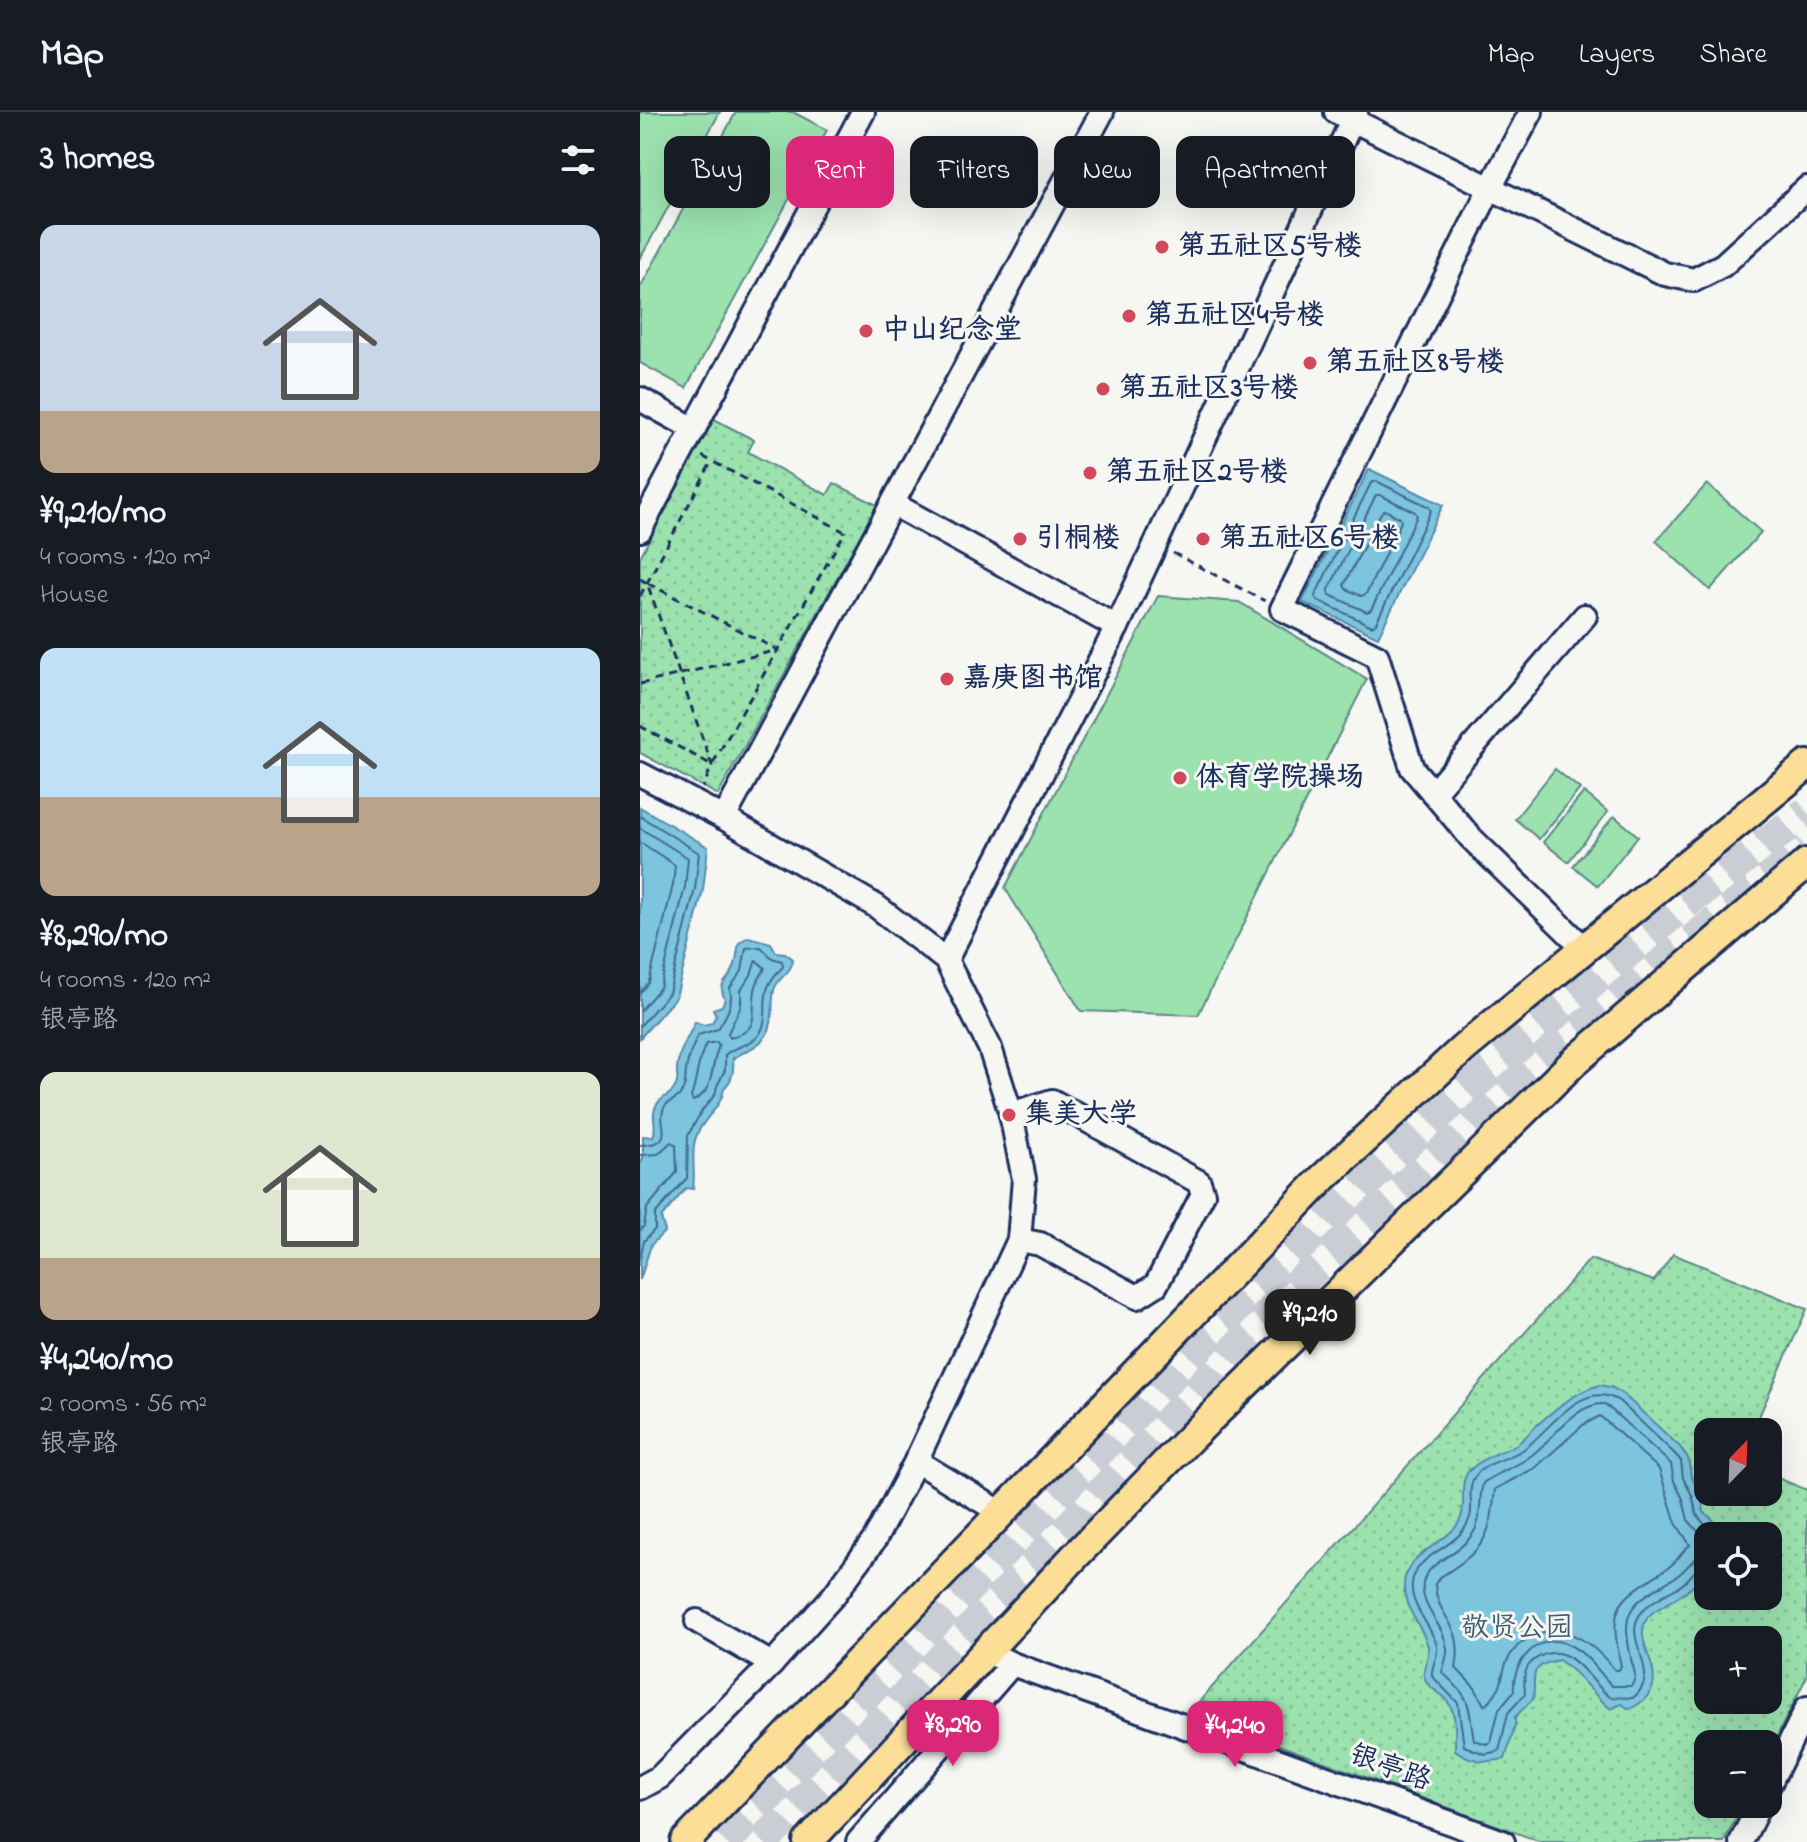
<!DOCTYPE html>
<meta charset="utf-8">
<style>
body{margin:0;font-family:"Indie Flower","LXGW WenKai TC",sans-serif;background:#20242c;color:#f1f3f6;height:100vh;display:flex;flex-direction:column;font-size:30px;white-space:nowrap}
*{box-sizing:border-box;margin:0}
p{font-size:26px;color:#9ea1a6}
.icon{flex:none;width:44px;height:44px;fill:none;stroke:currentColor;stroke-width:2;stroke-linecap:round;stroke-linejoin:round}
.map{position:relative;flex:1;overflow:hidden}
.drawer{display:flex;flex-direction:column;background:#171b24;width:640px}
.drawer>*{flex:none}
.top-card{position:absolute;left:24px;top:24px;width:760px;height:72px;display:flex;gap:16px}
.needle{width:52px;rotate:23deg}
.fabs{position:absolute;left:1054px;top:1306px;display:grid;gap:16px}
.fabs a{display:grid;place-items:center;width:88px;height:88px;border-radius:16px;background:#171b24;box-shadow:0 8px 32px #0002;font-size:40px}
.price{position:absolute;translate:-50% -68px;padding:0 18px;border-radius:16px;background:#db2777;color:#fff;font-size:26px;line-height:52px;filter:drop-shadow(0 2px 4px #0008)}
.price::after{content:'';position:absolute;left:50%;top:48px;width:24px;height:18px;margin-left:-12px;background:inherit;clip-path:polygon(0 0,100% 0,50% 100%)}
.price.active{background:#222;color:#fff}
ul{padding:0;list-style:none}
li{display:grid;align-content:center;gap:16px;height:424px;padding:0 40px}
li span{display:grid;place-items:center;height:248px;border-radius:16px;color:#555}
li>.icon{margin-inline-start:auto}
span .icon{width:144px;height:144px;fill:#fffc;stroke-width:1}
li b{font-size:34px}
h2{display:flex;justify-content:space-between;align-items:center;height:96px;padding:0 40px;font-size:34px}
.chip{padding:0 28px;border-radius:16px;background:#171b24;box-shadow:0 8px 32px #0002;font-size:28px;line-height:72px}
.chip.active{background:#db2777;color:#fff}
header{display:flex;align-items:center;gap:48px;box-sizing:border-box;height:112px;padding:0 40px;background:#171b24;border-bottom:2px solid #363941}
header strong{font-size:38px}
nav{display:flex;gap:44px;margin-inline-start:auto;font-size:28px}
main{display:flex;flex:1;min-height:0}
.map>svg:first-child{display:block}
</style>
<header>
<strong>Map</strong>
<nav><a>Map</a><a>Layers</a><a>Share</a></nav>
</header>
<main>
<section class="drawer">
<h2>3 homes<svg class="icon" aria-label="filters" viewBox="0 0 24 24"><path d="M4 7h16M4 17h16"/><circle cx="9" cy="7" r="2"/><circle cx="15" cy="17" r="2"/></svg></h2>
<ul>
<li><span style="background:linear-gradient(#c9d6e8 75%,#b9a48a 0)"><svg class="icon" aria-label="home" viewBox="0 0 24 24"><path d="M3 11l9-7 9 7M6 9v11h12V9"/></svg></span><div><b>¥9,210/mo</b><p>4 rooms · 120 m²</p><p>House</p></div></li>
<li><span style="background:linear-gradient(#bfe0f5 60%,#b9a48a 0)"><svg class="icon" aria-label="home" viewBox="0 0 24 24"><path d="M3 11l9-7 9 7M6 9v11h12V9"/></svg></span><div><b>¥8,290/mo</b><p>4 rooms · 120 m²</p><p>银亭路</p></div></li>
<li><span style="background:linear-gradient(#dfe7d0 75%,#b9a48a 0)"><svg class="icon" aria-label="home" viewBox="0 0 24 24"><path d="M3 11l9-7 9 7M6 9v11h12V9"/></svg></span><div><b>¥4,240/mo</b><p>2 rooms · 56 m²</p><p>银亭路</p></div></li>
</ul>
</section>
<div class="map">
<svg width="1167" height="1730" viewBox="0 0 1167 1730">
<defs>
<pattern id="grass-dots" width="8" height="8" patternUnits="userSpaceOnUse" patternTransform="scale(2)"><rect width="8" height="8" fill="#9be2af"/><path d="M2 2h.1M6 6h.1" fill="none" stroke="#85c299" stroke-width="1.8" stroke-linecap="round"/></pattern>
</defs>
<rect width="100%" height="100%" fill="#f6f6f2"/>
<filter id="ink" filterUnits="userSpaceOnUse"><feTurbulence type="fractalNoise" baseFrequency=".0125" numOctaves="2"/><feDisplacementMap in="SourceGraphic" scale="16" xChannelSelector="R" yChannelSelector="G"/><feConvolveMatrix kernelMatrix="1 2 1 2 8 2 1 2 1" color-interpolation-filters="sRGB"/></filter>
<g filter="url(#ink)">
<g fill="url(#grass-dots)" stroke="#5b8886" stroke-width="2" fill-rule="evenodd">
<path d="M74 307 114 328 108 340 187 383 194 371 237 393 78 683 0 641V445Z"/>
<path d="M1033 1142 1167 1197 1112 1320H1068V1380H1128V1358L1140 1367 1167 1378V1564L1128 1642V1632H1068V1692H1103L1084 1730H901L550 1600 950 1147 1014 1169ZM1068 1424H1128V1484H1068ZM1068 1528H1128V1588H1068Z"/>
</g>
<g fill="#9be2af" stroke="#5b8886" stroke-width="2">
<path d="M0 0H80L0 147Z"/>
<path d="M96 0H153L187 18 46 276 0 251V176Z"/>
<path d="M1067 372 1121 420 1070 478 1016 429Z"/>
<path d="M518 484 599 490 727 567 558 903 441 899 365 776Z"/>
<path d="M915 657 940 677 899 727 875 707Z"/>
<path d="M944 680 968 700 928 750 903 730Z"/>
<path d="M974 704 998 724 958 774 933 754Z"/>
</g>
<g fill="#7dc4dd" stroke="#5688aa" stroke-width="2">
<path d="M729 357 803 393 738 525 662 490Z"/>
<path d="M0 695 68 735 63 778 36 885 0 926Z"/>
<path d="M108 825 131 831 136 840 145 841 153 847C152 862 138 864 134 878 132 886 133 895 132 903 131 930 114 935 93 946 94 958 93 968 84 976 82 996 62 1006 56 1025 50 1041 56 1060 53 1077L46 1076 21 1106 25 1119 11 1133 0 1168V1053L3 1046V1024L13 1025C17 1015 13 1010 14 1000 16 986 28 986 34 977 39 970 37 965 37 958 37 942 49 924 55 910L64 913 72 911 76 903 73 897 82 894 85 887C77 872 87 870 93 858 97 850 97 840 99 831Z"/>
<path d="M960 1273 973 1276 984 1283 1040 1335 1048 1346 1051 1364 1060 1380 1064 1400 1080 1414 1081 1424H1068C1068 1433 1071 1447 1068 1455 1061 1473 1040 1483 1026 1492 1019 1497 1010 1500 1006 1508 990 1535 1042 1571 990 1597L981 1592 971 1597C952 1582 940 1562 919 1548 885 1554 897 1564 893 1587L875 1605V1613L865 1647C845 1651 832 1650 815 1638 815 1620 818 1599 804 1585 799 1580 790 1577 786 1569 779 1557 791 1546 788 1535 782 1511 764 1500 764 1473 765 1443 798 1435 815 1416 831 1397 816 1373 829 1359 842 1345 861 1341 877 1332 883 1328 889 1321 895 1315 915 1297 934 1280 960 1273Z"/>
</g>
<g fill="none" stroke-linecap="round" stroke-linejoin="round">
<g stroke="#426b91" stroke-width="2">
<path d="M736 369 789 395 791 399 736 511 732 514 677 488 675 484 731 371Z"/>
<path d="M736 383H740L775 400 777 404 731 498 727 500 690 483 688 479Z"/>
<path d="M745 398 760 406 761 410 726 482 721 484 706 477 704 473 741 401Z"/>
<path d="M0 704 59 741 55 777 29 881 0 914"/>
<path d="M0 716 48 746 45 775 20 876 0 899"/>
<path d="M0 730 35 753 33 773 9 870 0 881"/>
<path d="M116 848 125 856C122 862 118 868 116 874 109 900 124 917 90 926L88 921 101 894V878L111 863Z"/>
<path d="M77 930 79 934C70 952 76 979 53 989L51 985C58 966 56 952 66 932Z"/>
<path d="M0 1033C41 1032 14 1010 25 994 29 989 36 988 40 983 48 973 44 963 47 953 49 942 54 933 58 923L78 917C86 904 94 892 90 876L102 859 106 836 121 835 132 846 142 849 143 855C112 882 135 901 118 924 110 934 94 934 85 943V958L77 974 75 983 63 997 48 1023 47 1066 15 1102V1117L4 1129 0 1147"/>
<path d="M0 1043 18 1042 31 1030 36 1033 37 1060 7 1096 4 1114 0 1119"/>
<path d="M960 1304 1019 1357 1036 1411 1050 1433C1042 1439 1037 1450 1029 1455 978 1489 967 1490 981 1554L979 1558H975C955 1534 928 1509 895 1523 888 1526 880 1530 875 1537 865 1548 864 1558 861 1571 859 1578 852 1585 848 1592L844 1593 835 1576 816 1556C825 1511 796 1506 795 1472L799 1466C844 1437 850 1429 855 1377L895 1356 943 1313Z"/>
<path d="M1068 1435 1063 1425 1048 1408 1043 1387 1034 1369 1031 1352 965 1292C934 1290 911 1331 888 1346 874 1356 858 1360 843 1371 837 1392 845 1411 827 1429 815 1443 785 1452 783 1472 780 1496 804 1512 807 1536 808 1544 804 1552 802 1560 833 1589 827 1588 834 1628L846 1632 851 1630 859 1597 874 1579C871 1553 896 1521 925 1531 946 1539 958 1559 972 1574H991C997 1566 995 1560 992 1551 980 1497 988 1493 1034 1466 1048 1458 1051 1445 1068 1440"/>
<path d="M1068 1451C1055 1453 1051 1468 1040 1474 1027 1482 1007 1490 999 1504 983 1530 1024 1561 993 1586L970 1585C947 1568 929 1523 894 1548 882 1557 884 1570 885 1582L868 1601 859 1639 845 1642 824 1634 818 1591 792 1564C791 1553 799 1544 797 1534 791 1511 766 1492 773 1466 779 1444 808 1437 821 1421 840 1399 825 1385 833 1368 841 1350 869 1348 884 1337 911 1317 942 1266 979 1289L1034 1341 1041 1349 1043 1366 1052 1383 1057 1403 1074 1424"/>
</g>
<g stroke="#caced4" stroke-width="32" stroke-dasharray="32 16" stroke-linecap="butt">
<path d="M85 1730 597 1195 784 1015 1038 797 1167 700"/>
<path d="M123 1730 400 1446 651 1178 912 939 1167 737"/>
</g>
<defs>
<g id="minor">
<path d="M696 0 1025 162 1054 168 1083 153 1167 76"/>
<path d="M891 0 850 76 642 497 737 544 772 656 831 726 944 836"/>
<path d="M0 287 54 317"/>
<path d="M253 392 477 515"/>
<path d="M0 418 223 0"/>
<path d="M0 662 84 706 236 794 306 848 350 936 371 1002 384 1067 379 1128 276 1349 235 1427 194 1483 132 1552 20 1665 0 1676"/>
<path d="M793 681 945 504"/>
<path d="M84 706 462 0"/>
<path d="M306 848 477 515 716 0"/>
<path d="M371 1002 412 989 559 1070 563 1082 516 1173 497 1185 400 1132 379 1128"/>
<path d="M276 1349 360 1400"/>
<path d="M57 1509 132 1552"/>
<path d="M346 1539 372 1552 863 1730"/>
<path d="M1128 1675 1167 1596"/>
<path d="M218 1730 372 1552"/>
<path d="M1101 1730 1120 1692"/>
</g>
<g id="major">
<path d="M45 1730 683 1066 824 936 1167 653"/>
<path d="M168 1730 437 1442 552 1324 934 950 1167 751"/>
</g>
</defs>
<use href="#minor" stroke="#1b2f5e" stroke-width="28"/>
<use href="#major" stroke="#1b2f5e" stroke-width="34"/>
<g stroke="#1b2f5e" stroke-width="3" stroke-dasharray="8 6" stroke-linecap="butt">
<path d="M533 441 625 489"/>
<path d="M0 467 7 471"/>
<path d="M0 484 72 349"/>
<path d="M0 572 138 538 7 471 72 653 63 676"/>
<path d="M0 614 72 653 205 420 62 344"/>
</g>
<use href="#minor" stroke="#f6f6f2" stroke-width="22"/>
<use href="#major" stroke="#fcde96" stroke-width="28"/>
</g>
</g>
<g fill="#d1495b" stroke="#f6f6f2" stroke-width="3">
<circle cx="522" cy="135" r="8"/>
<circle cx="489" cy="204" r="8"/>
<circle cx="226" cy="219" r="8"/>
<circle cx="670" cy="251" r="8"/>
<circle cx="463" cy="277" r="8"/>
<circle cx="450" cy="361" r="8"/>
<circle cx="380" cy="427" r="8"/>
<circle cx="563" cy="427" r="8"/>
<circle cx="307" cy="567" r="8"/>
<circle cx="540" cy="666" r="8"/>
<circle cx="369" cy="1003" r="8"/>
</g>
<g text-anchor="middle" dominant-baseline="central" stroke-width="6" stroke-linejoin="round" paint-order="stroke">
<g font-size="28" font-weight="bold" fill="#1b2f5e" stroke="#f6f6f2" text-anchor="start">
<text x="538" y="135">第五社区5号楼</text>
<text x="505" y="204">第五社区4号楼</text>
<text x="242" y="219">中山纪念堂</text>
<text x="686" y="251">第五社区8号楼</text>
<text x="479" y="277">第五社区3号楼</text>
<text x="466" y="361">第五社区2号楼</text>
<text x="396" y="427">引桐楼</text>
<text x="579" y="427">第五社区6号楼</text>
<text x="323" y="567">嘉庚图书馆</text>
<text x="556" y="666">体育学院操场</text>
<text x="385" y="1003">集美大学</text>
</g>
<g font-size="28" fill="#3b5c72" stroke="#f6f6f2">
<text x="877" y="1517">敬贤公园</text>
</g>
<g font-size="28" fill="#1b2f5e" stroke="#f6f6f2">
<text transform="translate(750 1657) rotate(20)">银亭路</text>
</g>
</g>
</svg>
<div class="fabs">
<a><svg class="needle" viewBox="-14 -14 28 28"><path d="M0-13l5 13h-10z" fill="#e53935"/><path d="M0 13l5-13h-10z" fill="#9ea1a6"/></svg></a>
<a><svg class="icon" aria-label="locate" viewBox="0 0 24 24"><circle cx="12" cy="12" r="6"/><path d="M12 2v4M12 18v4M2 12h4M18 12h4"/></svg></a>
<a>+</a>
<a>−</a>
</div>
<b class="price active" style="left:670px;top:1245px">¥9,210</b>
<b class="price" style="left:313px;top:1656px">¥8,290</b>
<b class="price" style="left:595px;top:1657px">¥4,240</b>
<div class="top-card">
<a class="chip">Buy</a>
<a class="chip active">Rent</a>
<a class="chip">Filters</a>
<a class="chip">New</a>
<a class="chip">Apartment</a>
</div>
</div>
</main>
